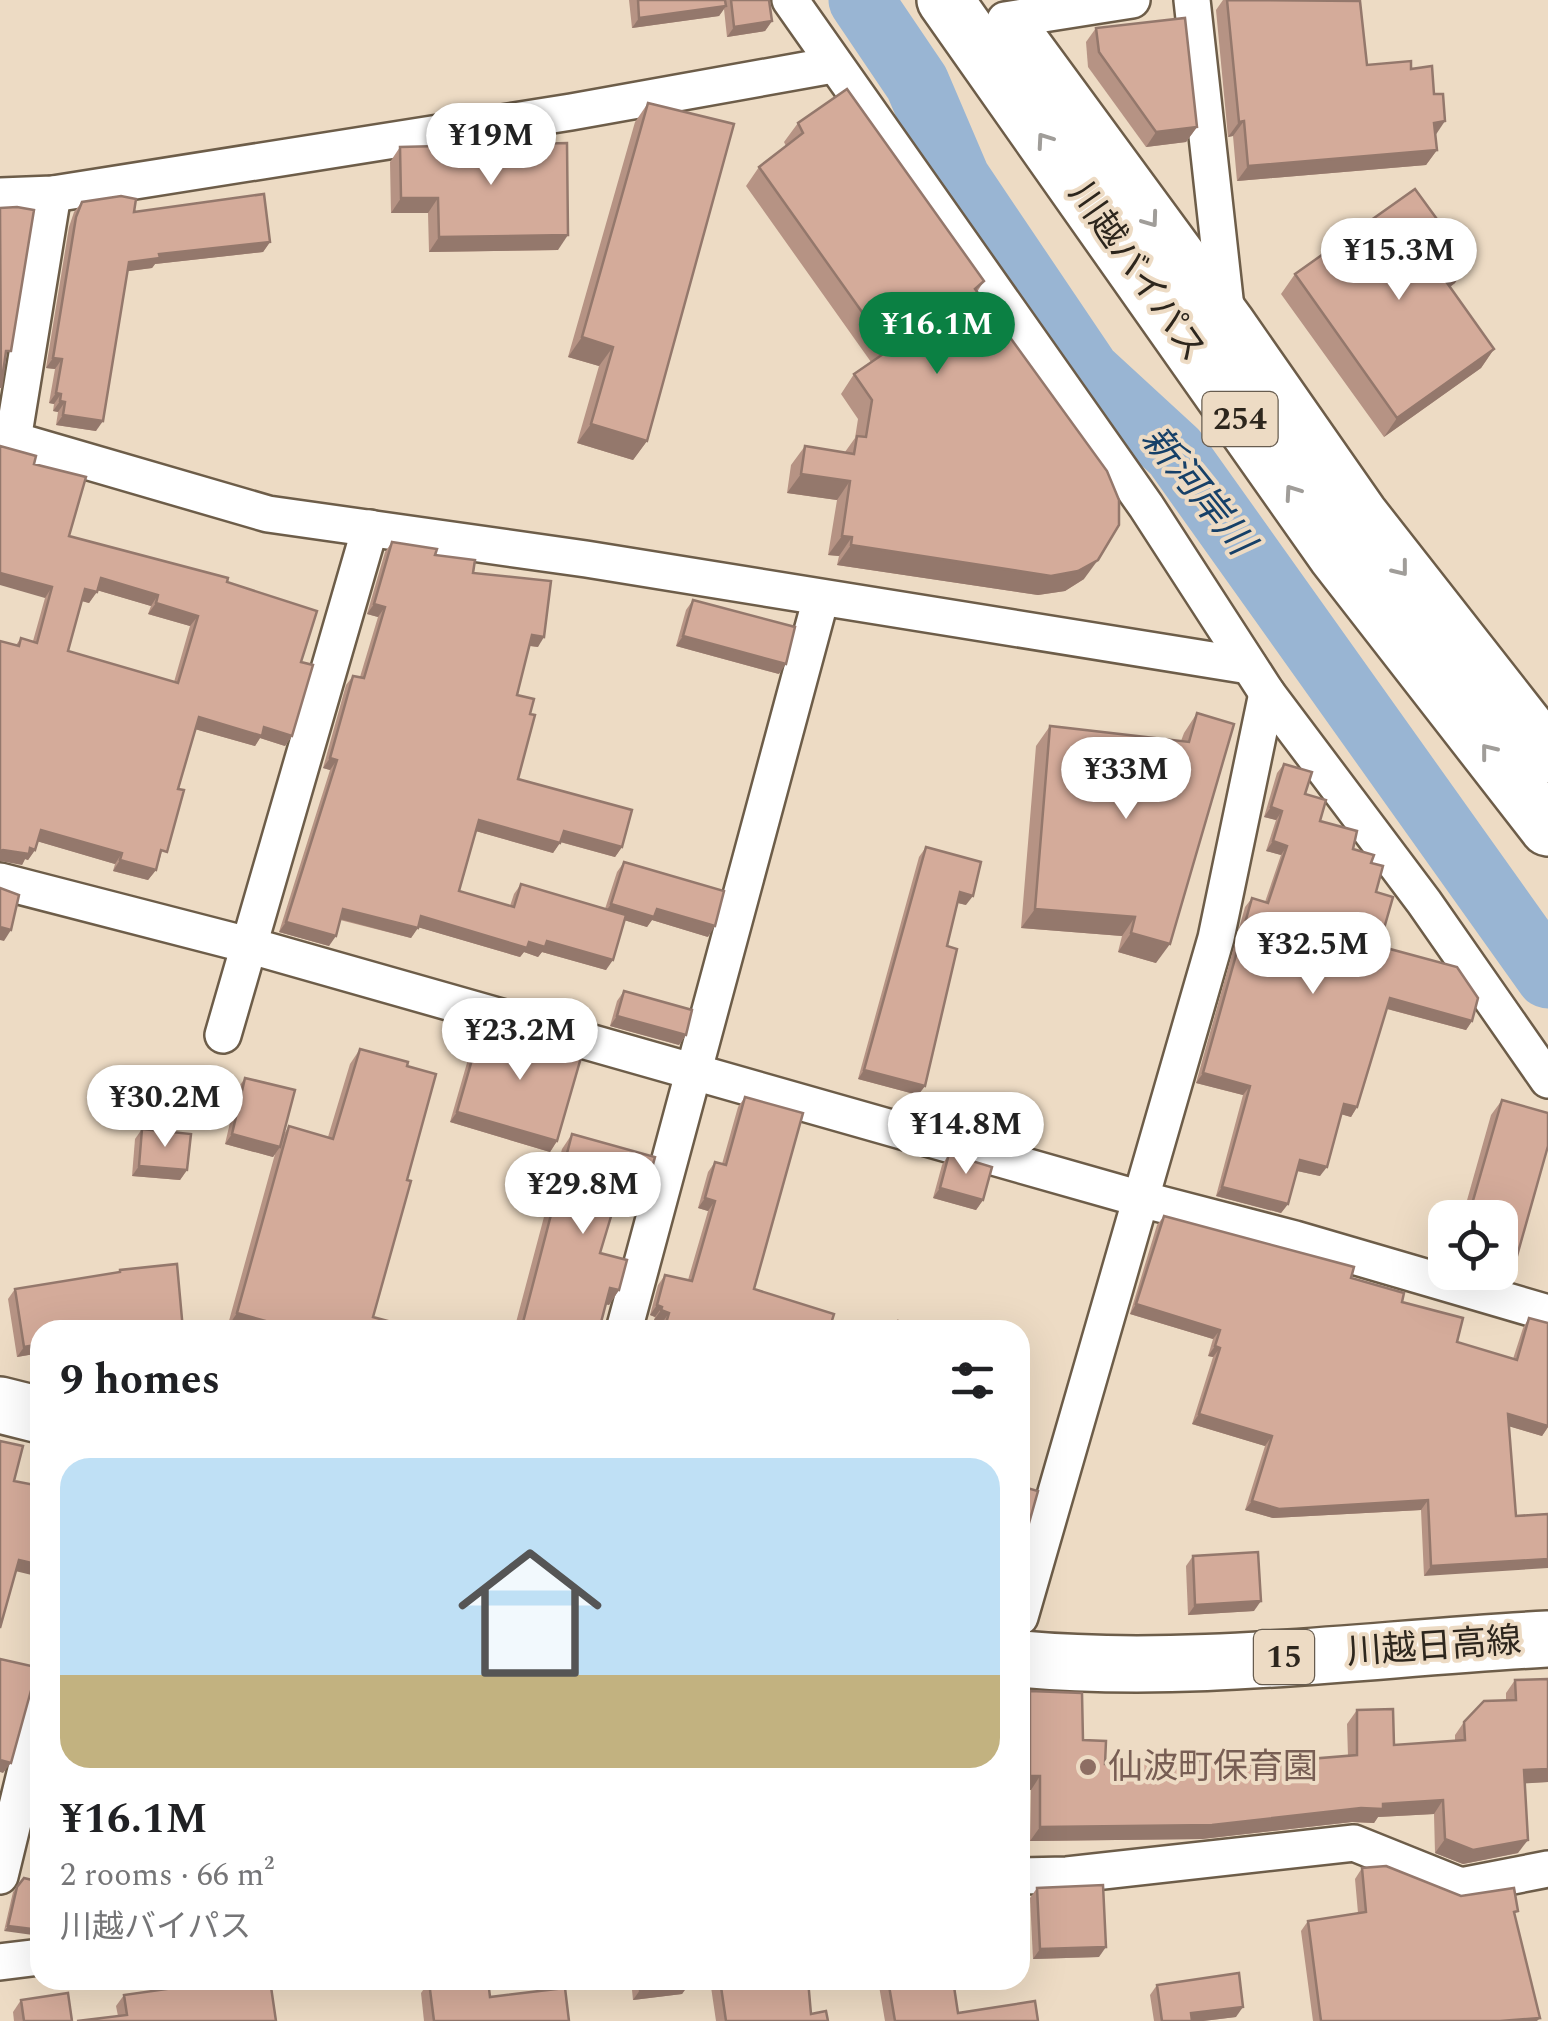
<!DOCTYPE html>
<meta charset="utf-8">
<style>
body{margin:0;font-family:Spectral,"Noto Sans JP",serif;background:#f6f6f6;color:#202124;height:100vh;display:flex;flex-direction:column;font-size:38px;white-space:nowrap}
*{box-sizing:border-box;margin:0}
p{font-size:32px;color:#757577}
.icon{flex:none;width:55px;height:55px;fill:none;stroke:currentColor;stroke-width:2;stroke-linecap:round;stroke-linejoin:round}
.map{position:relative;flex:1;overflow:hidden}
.sheet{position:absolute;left:30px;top:1320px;width:1000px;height:670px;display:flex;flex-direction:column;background:#fff;border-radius:30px;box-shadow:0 10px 40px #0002}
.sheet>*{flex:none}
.tools{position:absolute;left:1428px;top:1200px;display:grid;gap:20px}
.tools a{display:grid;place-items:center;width:90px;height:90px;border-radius:20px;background:#fff;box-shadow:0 10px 40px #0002;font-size:50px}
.price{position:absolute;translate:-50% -85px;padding:0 22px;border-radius:35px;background:#fff;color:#222;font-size:32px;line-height:65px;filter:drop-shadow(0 2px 5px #0008)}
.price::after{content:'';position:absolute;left:50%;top:60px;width:30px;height:22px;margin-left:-15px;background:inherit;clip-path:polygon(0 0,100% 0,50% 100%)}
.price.current{background:#0b8043;color:#fff}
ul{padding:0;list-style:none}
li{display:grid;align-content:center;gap:20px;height:530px;padding:0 30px}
li span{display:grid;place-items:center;height:310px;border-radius:30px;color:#555}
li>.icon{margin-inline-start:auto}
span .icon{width:180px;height:180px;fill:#fffc;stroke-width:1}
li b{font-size:42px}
h2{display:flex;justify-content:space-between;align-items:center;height:120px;padding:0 30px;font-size:42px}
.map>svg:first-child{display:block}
</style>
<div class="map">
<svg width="1548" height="2021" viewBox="0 0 1548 2021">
<rect width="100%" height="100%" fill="#eddbc4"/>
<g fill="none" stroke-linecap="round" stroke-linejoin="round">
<path stroke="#99b5d3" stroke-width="65" d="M861 0 917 83 958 179 1088 372 1175 452 1548 976"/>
<defs>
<g id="minor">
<path d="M790 0 1146 506 1267 693 1424 902 1548 1080"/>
<path d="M1192 0 1227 317"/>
<path d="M1005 20 1132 0"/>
<path d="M0 196 53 194 571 112 833 65"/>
<path d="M0 436 268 514 586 559 1249 666"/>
<path d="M13 440 53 194"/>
<path d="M0 881 248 945 1141 1199 1295 1239 1548 1313"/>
<path d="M223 1035 370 528"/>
<path d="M624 1330 821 598"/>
<path d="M1020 1617 1216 938 1267 693"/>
<path d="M0 1876 40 1712"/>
<path d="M1020 1876 1067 1875 1354 1843 1461 1886 1548 1869"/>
<path d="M0 1962 40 1957"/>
</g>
<g id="primary">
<path d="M0 1405 40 1415"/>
<path d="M1020 1659C1195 1675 1373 1648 1548 1639"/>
</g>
<g id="trunk">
<path d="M945 0 1335 554 1548 828"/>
<path d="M1018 39 1227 324 1360 515 1548 755"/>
</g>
</defs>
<use href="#minor" stroke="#6d5d49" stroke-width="40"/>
<use href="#primary" stroke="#6d5d49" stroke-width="60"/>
<use href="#trunk" stroke="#6d5d49" stroke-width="60"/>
<use href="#minor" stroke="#fff" stroke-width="35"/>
<use href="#primary" stroke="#fff" stroke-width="55"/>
<use href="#trunk" stroke="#fff" stroke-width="55"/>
</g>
<g fill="#b69384" fill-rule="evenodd">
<path d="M629 0H769L772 21 765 31 727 37 724 9 719 16 632 28Z"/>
<path d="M1223 0H1350L1367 65 1411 69 1435 136 1437 150 1426 165 1237 181 1233 136 1228 137 1216 10Z"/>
<path d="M1096 28 1197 127 1186 142 1146 147 1088 67 1086 42Z"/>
<path d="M648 103 647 441 633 460 577 443 599 366 568 357 635 122Z"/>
<path d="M798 123 984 281 977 292 1084 579 1065 591 1038 595 837 565 839 556 828 555 837 500 787 493 791 465 805 446 845 452 855 438 858 419 841 394 854 374 871 362 746 186 759 167 786 146 784 142Z"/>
<path d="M400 147 558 250 429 252 428 213H391L390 162Z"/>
<path d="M82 202 134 212 270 242 263 252 155 264 152 268 127 271 96 431 56 425 58 412 53 411 54 404 49 403 55 369 46 368 69 227 74 212Z"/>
<path d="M1295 274 1455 283 1450 287 1494 349 1481 368 1384 437 1281 294Z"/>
<path d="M34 464 69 536 227 582 301 662 292 736 285 746 260 738 255 746 195 729 159 862H158L156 870 148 880 113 871 115 864 37 841 35 850 28 860 25 859 22 865 16 645 21 638 33 641 45 598ZM97 590 151 606 148 614 190 626 174 682 68 651 82 601 89 603Z"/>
<path d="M392 542 435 555 473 573 538 647 529 646 517 695 530 714 518 779 622 847 615 857 560 842 553 853 476 831 459 891 510 906 514 894 521 884 605 909 617 872 624 862 708 937 652 920 647 927 624 920 606 970 542 952 538 957 524 952 520 957 418 927 411 938 340 920 329 946 279 932 330 770 323 768 346 685 353 676 360 677 378 617 367 614 385 552Z"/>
<path d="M693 600 779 674 676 646 686 610Z"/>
<path d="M1197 713 1156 963 1118 952 1122 936 1021 928 1036 746 1050 726 1181 741 1184 733Z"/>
<path d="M1284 764 1305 794 1320 821 1371 863 1376 892 1379 946 1472 1021 1466 1030 1387 1009 1357 1107 1351 1117 1341 1114 1320 1176 1297 1171 1288 1204 1281 1213 1216 1196 1243 1095 1196 1083 1245 907 1252 898 1265 902 1281 855 1266 851 1276 820 1264 817 1277 773Z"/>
<path d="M926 847 966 905 958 903 947 946 925 1086 918 1095 858 1079 919 857Z"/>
<path d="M624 991 686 1035 679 1045 610 1026 617 1001Z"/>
<path d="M482 1025 557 1141 550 1152 450 1122 475 1035Z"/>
<path d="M360 1049 407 1066V1180L373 1317 421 1330H235L227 1328 275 1154 273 1157 225 1144 238 1088 245 1078 284 1134 289 1126 328 1137 350 1064Z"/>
<path d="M745 1097 754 1289 829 1330H660L662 1323 654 1320 655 1317 650 1315 658 1285 665 1275 688 1280 708 1211 698 1208 708 1172 715 1162 722 1164 738 1107Z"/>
<path d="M1502 1100 1515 1263 1504 1278 1485 1272H1500V1218H1462L1491 1115Z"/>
<path d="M142 1129 187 1170 180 1180 132 1176 135 1139Z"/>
<path d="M572 1134 634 1211 614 1206 600 1253 619 1290 609 1305 606 1304 599 1330H514L562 1149Z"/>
<path d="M949 1154 983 1200 976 1210 933 1198 942 1165Z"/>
<path d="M1164 1216 1351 1278 1402 1302 1457 1342 1513 1359 1523 1328 1529 1318 1548 1323V1427L1542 1436 1509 1426 1516 1516 1424 1576 1421 1510 1273 1518 1245 1510 1265 1446 1192 1424 1213 1357 1208 1356 1213 1339 1130 1314 1157 1225Z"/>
<path d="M177 1264 40 1330V1353L17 1357 8 1299 15 1289 118 1273 120 1270Z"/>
<path d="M1193 1556 1254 1611 1188 1615 1186 1566Z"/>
<path d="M1548 1679V1782L1525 1783 1518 1853 1463 1864 1435 1853 1434 1814 1378 1817 1374 1823 1352 1822 1202 1839 1030 1841 1031 1790H1021L1020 1704 1030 1691 1083 1740 1105 1764 1240 1765 1294 1764 1297 1760 1348 1756 1347 1724 1357 1710 1394 1745 1455 1741V1735L1464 1722 1506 1700V1693L1515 1680Z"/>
<path d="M1362 1868 1515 1916 1537 2021H1313L1301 1931 1308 1921 1358 1913 1355 1879Z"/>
<path d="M24 1878 40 1882 4 1931 13 1892Z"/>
<path d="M1037 1888 1099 1957 1033 1959 1030 1898Z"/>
<path d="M164 1980H270L276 2021 118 2016 116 2006 124 1995 164 1989Z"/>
<path d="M631 1980H688L689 1984 682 1994 633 2000Z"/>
<path d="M716 1980H808L811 2014 828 2021H716L711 1987Z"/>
<path d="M878 1980H953L958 2013 1038 2021H885Z"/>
<path d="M429 1982 490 1997 569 2021H424L421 1993Z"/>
<path d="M1157 1985 1236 2017 1203 2021H1154L1150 1995Z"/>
<path d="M21 2000 72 2021H14L13 2012Z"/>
</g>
<g fill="#94786c">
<path d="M726 6 719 16 632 28 639 18Z"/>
<path d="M772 21 765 31 727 37 734 27Z"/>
<path d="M1244 121 1233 136 1228 137 1239 122Z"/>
<path d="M1445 121 1435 136 1434 123Z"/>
<path d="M1197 127 1186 142 1146 147 1156 132Z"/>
<path d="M1437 150 1426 165 1237 181 1248 166Z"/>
<path d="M401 198H438L428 213H391Z"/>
<path d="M568 235 558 250 429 252 439 237Z"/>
<path d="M270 242 263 252 155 264 152 268 122 272 129 262 159 254Z"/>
<path d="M1469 263 1455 283 1432 300 1445 280Z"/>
<path d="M582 337 613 347 599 366 568 357Z"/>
<path d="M1494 349 1481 368 1384 437 1397 418Z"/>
<path d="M53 358 62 359 55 369 46 368Z"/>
<path d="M56 393 61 394 54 404 49 403Z"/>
<path d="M60 401 65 402 58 412 53 411Z"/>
<path d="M63 415 103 421 96 431 56 425Z"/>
<path d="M591 424 647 441 633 460 577 443Z"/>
<path d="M801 474 850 481 837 500 787 493Z"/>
<path d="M842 536 852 537 839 556 828 555Z"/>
<path d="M851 545 1098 560 1084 579 1065 591 1038 595 837 565Z"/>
<path d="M0 573 52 587 45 598 0 585Z"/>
<path d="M101 578 158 595 151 606 93 589Z"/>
<path d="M85 589 97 592 89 603 78 600Z"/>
<path d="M156 603 198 616 190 626 148 614Z"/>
<path d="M374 604 385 607 378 617 367 614Z"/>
<path d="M532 635 544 637 538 647 525 645Z"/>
<path d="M683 636 786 664 779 674 676 646Z"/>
<path d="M199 717 264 727 292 736 285 746 260 738 255 746 191 728Z"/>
<path d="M330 758 337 760 330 770 323 768Z"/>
<path d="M1271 807 1282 811 1276 820 1264 817Z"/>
<path d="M479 820 560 843 553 853 472 830Z"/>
<path d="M41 830 122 853 115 864 33 840Z"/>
<path d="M564 831 622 847 615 857 557 841Z"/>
<path d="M1273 841 1287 846 1281 855 1266 851Z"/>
<path d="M30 848 35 850 28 860 25 859 22 865 0 861V851L3 850Z"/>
<path d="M120 860 156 870 148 880 113 871Z"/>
<path d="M960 892 973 896 966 905 954 902Z"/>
<path d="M611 904 657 909 715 926 708 937 652 920 647 927 604 914Z"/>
<path d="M343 909 418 928 411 938 336 918Z"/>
<path d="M1035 909 1135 917 1122 936 1021 928Z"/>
<path d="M421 916 529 942 547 941 613 960 606 970 542 952 538 957 524 952 520 957 414 926Z"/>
<path d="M286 922 336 936 329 946 279 932Z"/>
<path d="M0 927 11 930 4 941 0 940Z"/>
<path d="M1131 933 1170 944 1156 963 1118 952Z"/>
<path d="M1390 998 1472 1021 1466 1030 1384 1008Z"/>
<path d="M617 1016 686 1035 679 1045 610 1026Z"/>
<path d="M864 1070 925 1086 918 1095 858 1079Z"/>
<path d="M1203 1073 1250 1086 1243 1095 1196 1083Z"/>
<path d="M1344 1104 1357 1107 1351 1117 1337 1113Z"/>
<path d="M457 1112 557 1141 550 1152 450 1122Z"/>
<path d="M232 1134 280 1147 273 1157 225 1144Z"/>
<path d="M1300 1160 1327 1167 1320 1176 1293 1170Z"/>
<path d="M139 1166 187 1170 180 1180 132 1176Z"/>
<path d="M1222 1187 1288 1204 1281 1213 1216 1196Z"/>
<path d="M940 1188 983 1200 976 1210 933 1198Z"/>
<path d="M619 1190 644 1197 634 1211 608 1204Z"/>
<path d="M705 1198 715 1201 708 1211 698 1208Z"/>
<path d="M1500 1259 1515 1263 1504 1278 1485 1272H1500Z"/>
<path d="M610 1288 619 1290 609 1305 600 1303Z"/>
<path d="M1136 1304 1220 1330 1213 1339 1130 1314Z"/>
<path d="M657 1305 662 1307 655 1317 650 1315Z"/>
<path d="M661 1310 669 1313 662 1323 654 1320Z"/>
<path d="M237 1313 298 1330H235L227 1328Z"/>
<path d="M40 1344V1353L17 1357 24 1347Z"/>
<path d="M1215 1346 1220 1348 1213 1357 1208 1356Z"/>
<path d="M1199 1414 1272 1436 1265 1446 1192 1424Z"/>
<path d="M1508 1414 1548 1426V1427L1542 1436 1501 1424Z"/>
<path d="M1428 1500 1421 1510 1273 1518 1245 1510 1252 1501Z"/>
<path d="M1548 1559V1568L1424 1576 1431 1566Z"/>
<path d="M19 1560 40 1565V1577L11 1570Z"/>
<path d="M1261 1601 1254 1611 1188 1615 1195 1605Z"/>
<path d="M40 1682V1693L35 1691 24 1698 32 1687Z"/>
<path d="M0 1760 11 1763 3 1773 0 1772Z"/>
<path d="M1548 1769V1782L1515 1784 1524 1770Z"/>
<path d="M1030 1776H1040L1031 1790H1021Z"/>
<path d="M1443 1800 1434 1814 1378 1817 1374 1823 1352 1822 1202 1839 1030 1841 1040 1827Z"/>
<path d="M1445 1839 1528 1840 1518 1853 1463 1864 1435 1853Z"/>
<path d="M8 1926 40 1930V1936L4 1931Z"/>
<path d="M1106 1947 1099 1957 1033 1959 1040 1949Z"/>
<path d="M579 1980H603L576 1983Z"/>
<path d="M689 1984 682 1994 633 2000 640 1990Z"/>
<path d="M1243 2007 1236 2017 1203 2021H1185L1191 2013Z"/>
<path d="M1540 2018 1537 2021H1500Z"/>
</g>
<g fill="#d4ab9a" stroke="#94786c" stroke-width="2.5" fill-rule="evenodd">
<path d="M638 0H725L726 6 639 18Z"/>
<path d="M731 0H769L772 21 734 27Z"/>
<path d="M1227 0 1360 1 1367 65 1411 61V69L1432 66 1434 94H1443L1445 121 1434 123 1437 150 1248 166 1244 121 1239 122Z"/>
<path d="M1185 18 1197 127 1156 132 1099 52 1096 28Z"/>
<path d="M847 89 984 281 975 289 1107 471 1119 500V525L1098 560 1078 571 1051 576 851 545 852 537 842 536 850 481 801 474 805 446 854 454 857 436 866 437 872 400 854 374 889 350 759 167 803 133 798 123Z"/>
<path d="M648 103 734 124 647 441 591 424 613 347 582 337Z"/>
<path d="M567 143 568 235 439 237 438 198H401L400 147Z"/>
<path d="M1415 189 1469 263 1445 280 1494 349 1397 418 1295 274Z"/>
<path d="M264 194 270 242 159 254 160 258 129 262 103 421 63 415 65 402 60 401 61 394 56 393 62 359 53 358 76 217 82 202 121 196 136 199 134 212Z"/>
<path d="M17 207 34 210 11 351H6L1 388 0 208Z"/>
<path d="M0 446 36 456 34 464 86 477 69 536 228 578 227 582 317 611 301 662 313 665 292 736 264 727 262 736 199 717 178 789 184 790 167 852 161 850 156 870 120 860 122 853 41 830 35 850 30 848 29 854 3 850 0 851V641L19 646 21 638 37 643 52 587 0 573ZM101 578 158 595 156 603 198 616 178 683 68 651 85 589 97 592Z"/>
<path d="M392 542 437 549 435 555 475 560 473 573 551 581 544 637 532 635 517 695 534 699 530 714 535 715 518 779 632 810 622 847 564 831 560 843 479 820 459 891 514 907 521 884 626 915 613 960 547 941 545 947 529 942 527 948 421 916 418 928 343 909 336 936 286 922 337 760 330 758 353 676 364 678 385 607 374 604Z"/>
<path d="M693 600 795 627 786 664 683 636Z"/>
<path d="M1197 713 1234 724 1170 944 1131 933 1135 917 1035 909 1050 726 1189 742Z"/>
<path d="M1284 764 1312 772 1305 794 1326 800 1320 821 1357 831 1353 849 1374 855 1371 863 1383 866 1376 892 1393 897 1379 946 1457 967 1478 998 1472 1021 1390 998 1357 1107 1344 1104 1327 1167 1300 1160 1288 1204 1222 1187 1250 1086 1203 1073 1252 898 1268 903 1287 846 1273 841 1282 811 1271 807Z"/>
<path d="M926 847 981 862 973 896 960 892 947 946 957 949 925 1086 864 1070Z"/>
<path d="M624 862 724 891 715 926 657 909 654 917 611 904Z"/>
<path d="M0 888 19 895 11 930 0 927Z"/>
<path d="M624 991 692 1010 686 1035 617 1016Z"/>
<path d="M482 1025 582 1054 557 1141 457 1112Z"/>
<path d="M360 1049 408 1062 407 1066 436 1074 407 1180 411 1181 373 1317 421 1330H298L237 1313 289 1126 333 1139Z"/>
<path d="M245 1078 295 1090 280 1147 232 1134Z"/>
<path d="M745 1097 803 1113 754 1289 834 1314 829 1330H664L669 1313 661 1310 662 1307 657 1305 665 1275 692 1281 715 1201 705 1198 715 1162 726 1165Z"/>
<path d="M1502 1100 1548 1113V1146L1515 1263 1500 1259V1218H1468Z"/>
<path d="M142 1129 191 1134 187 1170 139 1166Z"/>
<path d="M572 1134 655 1157 644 1197 619 1190 600 1253 627 1260 619 1290 610 1288 599 1330H583L574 1328V1330H521Z"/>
<path d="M949 1154 992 1167 983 1200 940 1188Z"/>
<path d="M1164 1216 1354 1267 1351 1278 1404 1293 1402 1302 1463 1318 1457 1342 1517 1360 1529 1318 1548 1323V1426L1508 1414 1516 1516 1548 1514V1559L1431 1566 1428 1500 1279 1509 1252 1501 1272 1436 1199 1414 1220 1348 1215 1346 1220 1330 1136 1304Z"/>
<path d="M177 1264 183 1330H40V1344L24 1347 15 1289 120 1272V1270Z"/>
<path d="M898 1321 931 1330H895Z"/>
<path d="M0 1441 23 1446 14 1481 40 1486V1565L19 1560 0 1628Z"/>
<path d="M1020 1486 1038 1491 1020 1555Z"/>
<path d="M1258 1552 1261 1601 1195 1605 1193 1556Z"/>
<path d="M0 1659 40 1668V1682L32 1687 11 1763 0 1760Z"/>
<path d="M1548 1679V1769L1524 1770 1528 1840 1473 1850 1445 1839 1443 1800 1383 1804V1809L1361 1808 1212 1825 1040 1827V1776H1030V1691L1082 1693 1083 1740 1106 1741 1105 1764 1240 1760V1765L1297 1764V1760L1357 1755V1710L1393 1709 1394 1745 1465 1740 1464 1722 1484 1701 1516 1700 1515 1680Z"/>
<path d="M1386 1866 1461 1896 1514 1888 1518 1911 1514 1912 1540 2018 1500 2021H1321L1308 1921 1366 1912 1362 1868Z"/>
<path d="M24 1878 40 1882V1930L8 1926 17 1887Z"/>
<path d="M1103 1885 1106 1947 1040 1949 1037 1888Z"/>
<path d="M1239 1973 1243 2007 1191 2013 1192 2021H1162L1157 1985Z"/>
<path d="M173 1980H270L276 2021H77L127 2015 124 1995 174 1988Z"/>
<path d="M441 1980H488L490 1997 565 1988 569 2021H434L429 1982Z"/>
<path d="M639 1980H688L689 1984 640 1990Z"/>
<path d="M720 1980H808L811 2014 826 2011 828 2021H726Z"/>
<path d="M888 1980H953L958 2013 1035 2001 1038 2021H895Z"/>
<path d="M68 1993 72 2021H24L21 2000Z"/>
</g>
<defs><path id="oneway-chevron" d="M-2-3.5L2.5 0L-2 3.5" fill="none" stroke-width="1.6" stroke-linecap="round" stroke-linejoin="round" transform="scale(2.5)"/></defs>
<g stroke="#a09d99">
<use href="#oneway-chevron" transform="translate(1044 140) rotate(-125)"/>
<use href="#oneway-chevron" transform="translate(1151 220) rotate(54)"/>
<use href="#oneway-chevron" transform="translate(1292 492) rotate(-125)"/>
<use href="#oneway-chevron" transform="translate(1401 569) rotate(52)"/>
<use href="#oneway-chevron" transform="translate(1488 751) rotate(-128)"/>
</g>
<circle fill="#8d6e63" stroke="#eddbc4" stroke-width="4" cx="1088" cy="1767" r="10"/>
<g text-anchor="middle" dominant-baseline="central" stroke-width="8" stroke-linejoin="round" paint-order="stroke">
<g fill="#eddbc4" stroke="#675c4f" stroke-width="2.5">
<rect x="1202.5" y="392" width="75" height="54" rx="8"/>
<rect x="1254" y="1630" width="60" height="54" rx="8"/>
</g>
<g font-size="32" font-weight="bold" fill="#2d261d">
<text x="1240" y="419">254</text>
<text x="1284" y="1657">15</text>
</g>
<g font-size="35" fill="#2d261d" stroke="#eddbc4">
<text transform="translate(1137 272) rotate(55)">川越バイパス</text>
<text transform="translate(1434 1647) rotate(-4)">川越日高線</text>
</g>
<g font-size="35" fill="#785e54" stroke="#eddbc4" text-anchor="start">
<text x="1108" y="1767">仙波町保育園</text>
</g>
<g font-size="38" font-style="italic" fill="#164068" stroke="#eddbc4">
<text transform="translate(1197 491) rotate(51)">新河岸川</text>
</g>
</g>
</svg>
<div class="tools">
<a><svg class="icon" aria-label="locate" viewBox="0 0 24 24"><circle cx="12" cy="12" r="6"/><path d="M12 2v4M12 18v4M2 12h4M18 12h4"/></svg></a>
</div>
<b class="price" style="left:491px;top:188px">¥19M</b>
<b class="price" style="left:1399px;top:303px">¥15.3M</b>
<b class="price current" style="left:937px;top:377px">¥16.1M</b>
<b class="price" style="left:1126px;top:822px">¥33M</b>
<b class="price" style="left:1313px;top:997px">¥32.5M</b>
<b class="price" style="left:520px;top:1083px">¥23.2M</b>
<b class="price" style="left:165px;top:1150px">¥30.2M</b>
<b class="price" style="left:966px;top:1177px">¥14.8M</b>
<b class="price" style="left:583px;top:1237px">¥29.8M</b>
<section class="sheet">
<h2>9 homes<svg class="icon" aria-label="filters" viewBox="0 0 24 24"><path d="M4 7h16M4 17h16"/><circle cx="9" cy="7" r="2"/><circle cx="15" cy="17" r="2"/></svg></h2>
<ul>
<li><span style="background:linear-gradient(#bfe0f5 70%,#c2b280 0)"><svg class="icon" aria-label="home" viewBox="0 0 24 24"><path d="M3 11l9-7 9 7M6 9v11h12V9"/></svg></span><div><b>¥16.1M</b><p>2 rooms · 66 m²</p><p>川越バイパス</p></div></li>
</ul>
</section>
</div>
